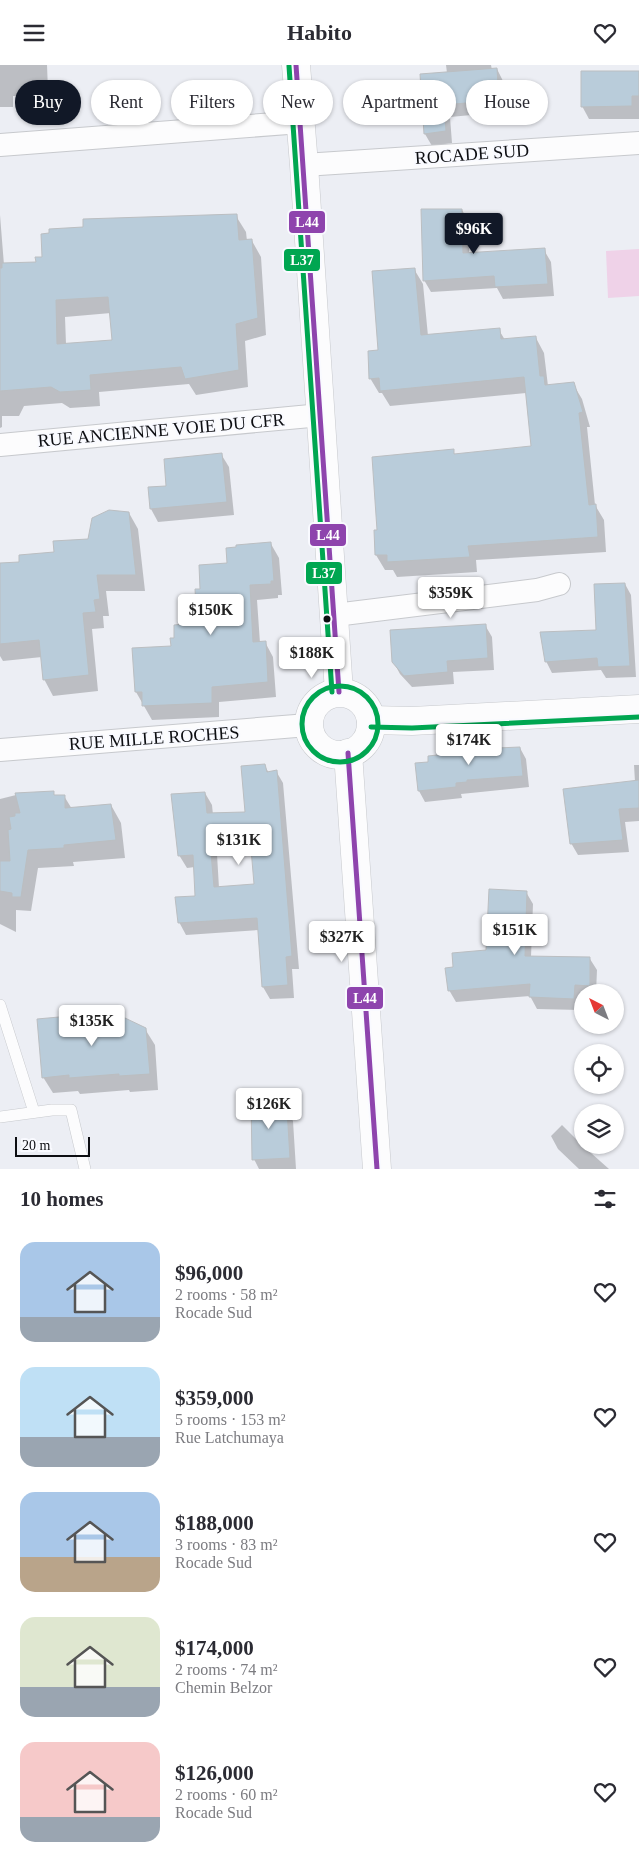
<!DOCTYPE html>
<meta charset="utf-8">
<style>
body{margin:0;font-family:Georgia,serif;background:#f2f2f3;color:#2b2b33;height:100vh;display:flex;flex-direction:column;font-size:19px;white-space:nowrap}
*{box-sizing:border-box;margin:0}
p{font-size:16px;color:#7c7c81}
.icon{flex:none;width:28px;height:28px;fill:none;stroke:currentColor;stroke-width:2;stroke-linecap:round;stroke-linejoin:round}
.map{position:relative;height:1104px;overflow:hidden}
.sheet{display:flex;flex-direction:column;background:#fff;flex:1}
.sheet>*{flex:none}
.hud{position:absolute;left:15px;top:15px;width:610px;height:45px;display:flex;gap:10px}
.needle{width:32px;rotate:318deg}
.buttons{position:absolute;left:574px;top:919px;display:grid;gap:10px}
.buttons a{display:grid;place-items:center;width:50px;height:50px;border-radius:50%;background:#fff;box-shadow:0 1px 4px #0004;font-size:25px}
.scale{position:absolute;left:15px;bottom:12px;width:75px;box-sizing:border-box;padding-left:5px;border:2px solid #0d0e12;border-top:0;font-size:14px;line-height:18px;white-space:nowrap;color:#0d0e12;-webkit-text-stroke:4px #f9faff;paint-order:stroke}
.price{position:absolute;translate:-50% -42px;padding:0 11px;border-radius:5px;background:#fff;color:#222;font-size:16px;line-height:32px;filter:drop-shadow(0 1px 2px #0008)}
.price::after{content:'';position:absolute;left:50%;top:30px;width:15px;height:11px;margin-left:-8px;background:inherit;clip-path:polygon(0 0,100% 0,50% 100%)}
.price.active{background:#111827;color:#fff}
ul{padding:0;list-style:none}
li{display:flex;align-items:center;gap:15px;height:125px;padding:0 20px}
li span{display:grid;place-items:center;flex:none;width:140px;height:100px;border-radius:15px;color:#555}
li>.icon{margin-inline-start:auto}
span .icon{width:60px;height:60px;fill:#fffc;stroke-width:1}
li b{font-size:21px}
h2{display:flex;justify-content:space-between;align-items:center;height:60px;padding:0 20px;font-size:21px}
.pill{padding:0 18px;border-radius:22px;background:#fff;box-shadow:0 1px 4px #0004;font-size:18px;line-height:45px}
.pill.active{background:#111827;color:#fff}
header{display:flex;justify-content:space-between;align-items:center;height:65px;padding:0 20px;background:#fff;font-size:22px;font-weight:700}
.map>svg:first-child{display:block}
</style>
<header><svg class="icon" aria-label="menu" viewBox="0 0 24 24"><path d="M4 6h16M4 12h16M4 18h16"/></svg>Habito<svg class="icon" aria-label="heart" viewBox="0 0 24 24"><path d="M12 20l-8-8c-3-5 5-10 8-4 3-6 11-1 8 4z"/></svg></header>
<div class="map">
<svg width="639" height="1104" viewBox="0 0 639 1104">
<rect width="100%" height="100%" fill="#eceef4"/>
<path fill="#efd2e8" d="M639 184V231L608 233 606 186Z"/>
<g fill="#0003" fill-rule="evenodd">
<path d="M0 0H47L48 25H32L33 31H13V42H0Z"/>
<path d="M446 0H491L492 5 497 4 503 16 504 47 450 52 452 78 432 81 425 69 422 11 447 8Z"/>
<path d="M639 7V54H589L582 41Z"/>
<path d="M462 145 469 157V189L544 185 551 197 554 231 503 234 497 223 431 227 424 215Z"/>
<path d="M0 150 4 200 37 198 236 151 246 167 247 176H252L261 192 266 270 245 276 248 322 196 330 189 319 99 327 100 341 70 343 62 338 24 341 19 351H2V362L0 363ZM111 248 113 276 66 279 65 252Z"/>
<path d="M414 204 423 219 428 271 499 265 505 275 536 273 544 288 548 321 573 319 582 334 590 362H587L595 440 604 455 606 487 476 495 477 507 397 512 393 505H385L376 490 453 386 455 390 532 382 526 328 390 341 382 328H379L370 313 380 286Z"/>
<path d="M221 389 229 402 234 450 158 457 151 444 167 422Z"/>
<path d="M129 448 138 464 145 526H106L109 551H103L104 563 92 564 98 626 53 631 44 614 42 592 3 596 0 591V500L20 498 55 488 89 475Z"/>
<path d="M271 479 279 493 282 530H278V533L257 535 260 578 265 577 273 592 276 632 219 637V652L152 655 136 627 133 584 172 582 175 574 197 544 202 525 228 499Z"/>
<path d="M625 519 631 530 636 612 606 613 601 605 552 608 546 596 597 566Z"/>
<path d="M485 560 492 572 494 605 453 607 454 619 412 622 400 609 393 596Z"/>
<path d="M496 678 500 684 520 683 526 694 529 722 461 729 462 733 425 737 419 726 466 688Z"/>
<path d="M264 700 269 708 276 706 283 718 299 904H292L294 933 270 934 263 922 259 865 186 870 179 857 197 832 195 802 187 803 179 790 205 728 212 740 213 750 246 749ZM253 785 256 821 219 823 217 789Z"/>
<path d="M634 700H639V756L625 757 629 787 578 790 571 778 635 717Z"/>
<path d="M53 727 55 732 64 731 72 744 111 740 121 758 125 793 73 797 74 801 38 803 31 846 16 845V867L0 859V734L20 729Z"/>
<path d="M526 827 533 839 531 892 590 894 597 905 596 928H582V932H581L580 945 537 944 530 931 456 937 449 925 454 903 487 886Z"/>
<path d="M91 953 93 957 145 964 155 980 158 1025 130 1027 129 1025 80 1029 78 1026 53 1028 43 1012 70 955Z"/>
<path d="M274 1033 281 1045H286L293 1056 296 1104H259L254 1094Z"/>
<path d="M562 1060 582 1080 609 1104H579L558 1084 551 1071Z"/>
</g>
<g fill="#b9ccda" stroke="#bbbec1" fill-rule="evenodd">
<path d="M497 3 499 35 444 40 446 66 424 69 420 9Z"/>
<path d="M581 6H639V31H632V41L581 42Z"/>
<path d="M421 144H462L463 188 545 183 548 219 495 222 494 211 423 216Z"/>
<path d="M237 149 239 175 252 174 258 253 236 259 239 305 185 314 181 302 90 310 91 325 60 327 51 322 0 326V203H2V198L36 197 35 192H42L41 169 49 168V164L83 162V154ZM108 232 112 275 57 279 56 235Z"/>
<path d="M415 203 421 270 500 263 501 274 536 271 540 311H544L545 320 574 317 583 347 579 348 589 440 596 439 598 472 468 481 470 492 387 497V490H375L374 465H377L372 392 454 384V389L531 381 524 312 380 326 379 313 369 314 368 286 378 285 372 206Z"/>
<path d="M222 388 227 437 150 444 148 422 166 421 164 394Z"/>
<path d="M109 445 129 447 136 510H97L100 534 94 535 96 547 83 548 89 610 43 615 39 575 0 579V498L19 497V490L54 487 53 476 88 474 92 453Z"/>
<path d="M271 477 274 516H271V519L250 520 253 577 266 576 268 617 212 622V638L142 641V627H135L132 583 171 581 170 573H174V560L184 559V552L196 543 195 524H200L199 500 227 498 226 483 236 482V480Z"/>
<path d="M625 518 630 601 598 602 597 593 545 597 540 567 596 565 594 519Z"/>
<path d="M486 559 488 593 447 596 448 607 404 611 392 597 390 565Z"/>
<path d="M496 676 497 683 520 682 523 711 467 715V717L456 718V722L418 726 415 698 428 697V691L465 687 464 679Z"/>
<path d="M265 699 267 707 277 705 292 891 286 892 288 920 262 922 257 853 178 858 175 832 195 831 193 790 178 791 171 729 205 727 207 748 245 747 241 701ZM250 772 254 819 214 822 210 776Z"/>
<path d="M639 715V743L619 744 623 775 570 779 563 724Z"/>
<path d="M54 726V730H65V743L111 739 116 775 64 780V783L28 785 21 832H12V828L0 826V796H10L8 765 11 764 9 752 15 751V748H20L15 728Z"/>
<path d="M489 824 527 826 525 891 590 892V921L575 920 574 934 529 932 530 919 448 926 445 903 453 902 452 888 486 885Z"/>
<path d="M70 951V954L92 952V955L125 953 146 963 150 1009 119 1011V1009L69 1013V1010L42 1013 37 954Z"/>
<path d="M275 1032 277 1044H287L290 1093 252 1095 251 1035Z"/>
</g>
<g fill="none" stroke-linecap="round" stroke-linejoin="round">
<defs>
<g id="lane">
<path d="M0 940 34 1047"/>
<path d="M0 1052 52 1045H71L85 1104"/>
</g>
<g id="street">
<path d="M0 80 301 57"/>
<path d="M304 100 639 78"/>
<path d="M0 380 321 350"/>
<path d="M335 550 537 525 559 519"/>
<path d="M0 685 308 660"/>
</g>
<g id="secondary">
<path d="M296 0 304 100 339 627"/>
<circle cx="340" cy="659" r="31"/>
<path d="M371 655 412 656 639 644"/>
<path d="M348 688 377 1104"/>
</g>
</defs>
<use href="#lane" stroke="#c7c9cd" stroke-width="12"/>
<use href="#street" stroke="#c7c9cd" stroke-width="24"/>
<use href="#secondary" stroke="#c7c9cd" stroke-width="29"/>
<use href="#lane" stroke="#fcfcfd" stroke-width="11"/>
<use href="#street" stroke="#fcfcfd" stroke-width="22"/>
<use href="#secondary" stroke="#fcfcfd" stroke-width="28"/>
<defs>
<g id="bus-1">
<path d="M296 0 339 627"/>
<path d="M348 688 377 1104"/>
</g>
<g id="bus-2">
<path d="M289 1 332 627"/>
<circle cx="340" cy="659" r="38"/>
<path d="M371 662 412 663 639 652"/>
</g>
</defs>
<use href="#bus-1" stroke="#f9faff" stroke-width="9"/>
<use href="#bus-2" stroke="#f9faff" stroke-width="9"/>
<use href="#bus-1" stroke="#8e44ad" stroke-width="5"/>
<use href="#bus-2" stroke="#00a651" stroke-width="5"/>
</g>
<circle fill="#0d0e12" stroke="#f9faff" stroke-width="2" cx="327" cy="554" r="4.5"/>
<g text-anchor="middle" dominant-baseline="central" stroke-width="4" stroke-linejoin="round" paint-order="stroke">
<g font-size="18" fill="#0d0e12" stroke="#f9faff">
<text transform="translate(472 89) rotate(-4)">ROCADE SUD</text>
<text transform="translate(161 365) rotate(-5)">RUE ANCIENNE VOIE DU CFR</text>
<text transform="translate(154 673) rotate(-4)">RUE MILLE ROCHES</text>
</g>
</g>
<g stroke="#f9faff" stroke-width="2">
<rect x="288" y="145" width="38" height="24" rx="5" fill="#8e44ad"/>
<rect x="283" y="183" width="38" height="24" rx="5" fill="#00a651"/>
<rect x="309" y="458" width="38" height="24" rx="5" fill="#8e44ad"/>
<rect x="305" y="496" width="38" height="24" rx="5" fill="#00a651"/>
<rect x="346" y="921" width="38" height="24" rx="5" fill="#8e44ad"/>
</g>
<g font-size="14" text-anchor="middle" font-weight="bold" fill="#fff">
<text x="307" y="162">L44</text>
<text x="302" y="200">L37</text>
<text x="328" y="475">L44</text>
<text x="324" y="513">L37</text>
<text x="365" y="938">L44</text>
</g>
</svg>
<div class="buttons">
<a><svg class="needle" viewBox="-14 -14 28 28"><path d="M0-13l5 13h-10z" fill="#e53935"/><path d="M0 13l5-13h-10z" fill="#7c7c81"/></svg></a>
<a><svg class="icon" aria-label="locate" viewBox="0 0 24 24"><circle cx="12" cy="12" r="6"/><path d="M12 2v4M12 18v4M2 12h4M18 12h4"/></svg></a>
<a><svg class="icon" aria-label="layers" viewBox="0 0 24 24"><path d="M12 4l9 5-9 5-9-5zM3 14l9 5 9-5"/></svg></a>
</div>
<div class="scale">20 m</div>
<b class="price active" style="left:474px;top:190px">$96K</b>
<b class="price" style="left:451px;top:554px">$359K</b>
<b class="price" style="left:211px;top:571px">$150K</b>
<b class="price" style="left:312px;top:614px">$188K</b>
<b class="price" style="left:469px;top:701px">$174K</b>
<b class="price" style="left:239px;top:801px">$131K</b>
<b class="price" style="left:515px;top:891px">$151K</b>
<b class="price" style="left:342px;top:898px">$327K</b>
<b class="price" style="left:92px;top:982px">$135K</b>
<b class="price" style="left:269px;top:1065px">$126K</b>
<div class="hud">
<a class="pill active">Buy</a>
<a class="pill">Rent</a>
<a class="pill">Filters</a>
<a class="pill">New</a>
<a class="pill">Apartment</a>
<a class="pill">House</a>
</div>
</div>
<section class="sheet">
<h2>10 homes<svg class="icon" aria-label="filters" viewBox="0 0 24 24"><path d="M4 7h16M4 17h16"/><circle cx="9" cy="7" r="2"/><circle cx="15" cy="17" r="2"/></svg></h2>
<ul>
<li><span style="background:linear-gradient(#a9c7e8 75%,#9aa5b1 0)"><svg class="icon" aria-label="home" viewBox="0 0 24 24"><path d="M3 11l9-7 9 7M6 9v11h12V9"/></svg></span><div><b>$96,000</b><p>2 rooms · 58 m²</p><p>Rocade Sud</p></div><svg class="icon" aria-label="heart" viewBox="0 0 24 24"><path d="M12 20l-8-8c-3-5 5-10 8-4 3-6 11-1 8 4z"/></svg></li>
<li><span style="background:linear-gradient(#bfe0f5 70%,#9aa5b1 0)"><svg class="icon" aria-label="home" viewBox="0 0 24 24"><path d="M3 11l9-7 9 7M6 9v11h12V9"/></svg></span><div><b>$359,000</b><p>5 rooms · 153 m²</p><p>Rue Latchumaya</p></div><svg class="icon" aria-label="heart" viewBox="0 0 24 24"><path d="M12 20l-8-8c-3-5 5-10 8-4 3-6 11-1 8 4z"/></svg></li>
<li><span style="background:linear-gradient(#a9c7e8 65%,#b9a48a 0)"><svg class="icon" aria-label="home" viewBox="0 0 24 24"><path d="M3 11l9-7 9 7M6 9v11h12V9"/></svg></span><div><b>$188,000</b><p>3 rooms · 83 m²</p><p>Rocade Sud</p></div><svg class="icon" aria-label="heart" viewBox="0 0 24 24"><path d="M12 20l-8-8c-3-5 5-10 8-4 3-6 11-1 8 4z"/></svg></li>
<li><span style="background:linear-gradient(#dfe7d0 70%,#9aa5b1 0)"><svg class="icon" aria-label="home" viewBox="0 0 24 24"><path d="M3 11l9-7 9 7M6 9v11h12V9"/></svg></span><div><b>$174,000</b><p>2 rooms · 74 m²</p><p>Chemin Belzor</p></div><svg class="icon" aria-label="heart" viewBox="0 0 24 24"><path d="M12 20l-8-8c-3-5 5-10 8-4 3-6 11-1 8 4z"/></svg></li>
<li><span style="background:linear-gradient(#f6c9c9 75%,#9aa5b1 0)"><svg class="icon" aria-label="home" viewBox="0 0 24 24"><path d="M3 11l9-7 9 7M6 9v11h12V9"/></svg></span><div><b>$126,000</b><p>2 rooms · 60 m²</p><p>Rocade Sud</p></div><svg class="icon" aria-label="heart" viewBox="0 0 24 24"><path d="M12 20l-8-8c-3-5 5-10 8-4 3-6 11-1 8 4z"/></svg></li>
</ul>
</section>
